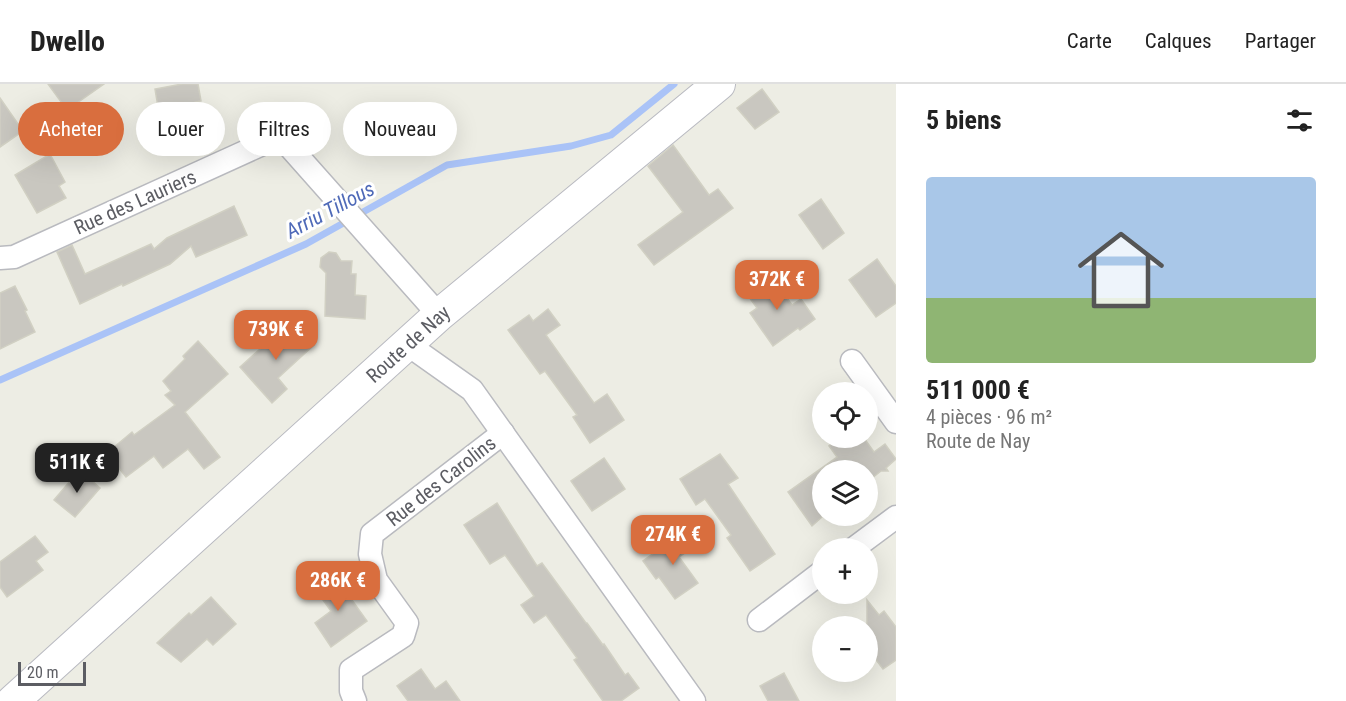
<!DOCTYPE html>
<html lang="fr">
<meta charset="utf-8">
<style>
body{margin:0;font-family:"Roboto Condensed",sans-serif;background:#f2f2f2;color:#222;height:100vh;display:flex;flex-direction:column;font-size:22px;white-space:nowrap}
*{box-sizing:border-box;margin:0}
p{font-size:20px;color:#767676}
.icon{flex:none;width:33px;height:33px;fill:none;stroke:currentColor;stroke-width:2;stroke-linecap:round;stroke-linejoin:round}
.map{position:relative;flex:1;overflow:hidden}
.side{display:flex;flex-direction:column;background:#fff;width:450px}
.side>*{flex:none}
.guide{position:absolute;left:18px;top:18px;width:570px;height:54px;display:flex;gap:12px}
.controls{position:absolute;left:812px;top:298px;display:grid;gap:12px}
.controls a{display:grid;place-items:center;width:66px;height:66px;border-radius:50%;background:#fff;box-shadow:0 6px 24px #0002;font-size:30px}
.scale{position:absolute;left:18px;bottom:15px;width:68px;box-sizing:border-box;padding-left:6px;border:3px solid #5c5d63;border-top:0;font-size:16px;line-height:21px;white-space:nowrap;color:#5c5d63;-webkit-text-stroke:4px #fff;paint-order:stroke}
.price{position:absolute;translate:-50% -51px;padding:0 14px;border-radius:12px;background:#d96e3e;color:#fff;font-size:20px;line-height:39px;filter:drop-shadow(0 2px 3px #0008)}
.price::after{content:'';position:absolute;left:50%;top:36px;width:18px;height:14px;margin-left:-9px;background:inherit;clip-path:polygon(0 0,100% 0,50% 100%)}
.price.active{background:#222;color:#fff}
ul{padding:0;list-style:none}
li{display:grid;align-content:center;gap:12px;height:318px;padding:0 30px}
li span{display:grid;place-items:center;height:186px;border-radius:6px;color:#555}
li>.icon{margin-inline-start:auto}
span .icon{width:108px;height:108px;fill:#fffc;stroke-width:1}
li b{font-size:26px}
h2{display:flex;justify-content:space-between;align-items:center;height:72px;padding:0 30px;font-size:26px}
.pill{padding:0 21px;border-radius:27px;background:#fff;box-shadow:0 6px 24px #0002;font-size:21px;line-height:54px}
.pill.active{background:#d96e3e;color:#fff}
header{display:flex;align-items:center;gap:36px;box-sizing:border-box;height:84px;padding:0 30px;background:#fff;border-bottom:2px solid #e0e0e0}
header strong{font-size:28px}
nav{display:flex;gap:33px;margin-inline-start:auto;font-size:21px}
main{display:flex;flex:1;min-height:0}
.map>svg:first-child{display:block}
</style>
<header>
<strong>Dwello</strong>
<nav><a>Carte</a><a>Calques</a><a>Partager</a></nav>
</header>
<main>
<div class="map">
<svg width="896" height="617" viewBox="0 0 896 617">
<rect width="100%" height="100%" fill="#edede4"/>
<g fill="none" stroke-linecap="round" stroke-linejoin="round">
<path stroke="#aac3f7" stroke-width="7" d="M0 296 306 160 447 81 571 62 611 51 674 0"/>
</g>
<g fill="#c9c7c0" stroke="#d1d0c3" stroke-width="1.5">
<path d="M48 0H104L67 26Z"/>
<path d="M182 0H198L201 17 195 18 200 50 176 62 173 45 169 46 165 28 159 29 155 5Z"/>
<path d="M762 5 779 28 755 45 737 24Z"/>
<path d="M0 14 23 47 0 63Z"/>
<path d="M673 61 709 111 718 105 733 124 654 181 638 161 683 128 648 82Z"/>
<path d="M50 70 65 98 59 102 66 114 37 129 15 91Z"/>
<path d="M821 115 844 149 823 165 799 131Z"/>
<path d="M234 122 247 151 196 173 191 162 170 180 123 202 122 200 80 220 57 168 72 161 85 190 151 160 154 165 167 154Z"/>
<path d="M329 168 336 169 341 177H352L351 190H356L355 211 366 212 365 235 325 232 326 189 320 183 321 174Z"/>
<path d="M877 175 896 202V219L876 233 849 196Z"/>
<path d="M770 191 792 221 801 215 815 235 800 246 798 244 773 262 750 229 757 224 746 209Z"/>
<path d="M15 202 27 226 25 227 35 248 0 265V209Z"/>
<path d="M548 225 560 241 546 251 594 319 607 310 624 336 590 359 573 333 577 331 545 287 540 290 508 246 529 231 533 237Z"/>
<path d="M295 240 314 261 278 294 287 305 272 319 240 283 280 247 284 251Z"/>
<path d="M198 257 228 290 185 328 220 373 204 385 188 365 163 384 154 372 126 393 107 369 132 348 134 351 175 321 165 311 171 307 163 297 185 275 183 272Z"/>
<path d="M839 354H864L874 368 885 360 896 375 886 384 888 387H881L867 398V387H822V433L812 442 788 408 837 373 829 362Z"/>
<path d="M720 370 738 394 728 400 775 470 750 487 727 454 731 451 705 415 696 421 680 395Z"/>
<path d="M604 374 625 405 592 427 571 397Z"/>
<path d="M81 387 100 404 75 433 54 416 71 396 72 398Z"/>
<path d="M497 419 537 482 542 479 586 539H587L603 561 604 560 625 591 628 589 639 604 621 617H603L574 576 577 574 546 531 534 539 521 521 534 512 505 471 490 480 464 441Z"/>
<path d="M683 448 694 463 679 473 698 499 675 515 659 493 656 495 643 477Z"/>
<path d="M35 452 48 468 36 477 43 486 7 513 0 503V478Z"/>
<path d="M334 491 367 537 331 563 315 539 331 527 315 505Z"/>
<path d="M211 513 236 540 213 561 207 555 181 578 157 559 189 529 191 531Z"/>
<path d="M867 516 879 531 884 527 896 543V576L883 585 867 564Z"/>
<path d="M421 585 435 605 446 597 460 617H408L397 602Z"/>
<path d="M784 589 799 617H768L760 602Z"/>
</g>
<g fill="none" stroke-linecap="round" stroke-linejoin="round">
<defs>
<g id="minor">
<path d="M0 174 14 173 280 52 439 231"/>
<path d="M407 260 472 306 694 617"/>
<path d="M852 277 896 338"/>
<path d="M853 465 896 433"/>
<path d="M759 536 822 488"/>
<path d="M355 617 351 607V586L403 552 407 539 376 496 370 470 372 450 503 349"/>
</g>
<path id="secondary" d="M13 617 439 231 719 0"/>
</defs>
<use href="#minor" stroke="#b9babf" stroke-width="25"/>
<use href="#secondary" stroke="#b9bac1" stroke-width="34"/>
<use href="#minor" stroke="#fff" stroke-width="22"/>
<use href="#secondary" stroke="#fff" stroke-width="32"/>
</g>
<g text-anchor="middle" dominant-baseline="central" stroke-width="6" stroke-linejoin="round" paint-order="stroke">
<g font-size="20" fill="#5c5d63" stroke="#fff">
<text transform="translate(135 118) rotate(-24)">Rue des Lauriers</text>
<text transform="translate(408 260) rotate(-42)">Route de Nay</text>
<text transform="translate(441 397) rotate(-38)">Rue des Carolins</text>
</g>
<g font-size="21" font-style="italic" fill="#4f6ab8" stroke="#fff">
<text transform="translate(330 126) rotate(-28)">Arriu Tillous</text>
</g>
</g>
</svg>
<div class="controls">
<a><svg class="icon" aria-label="locate" viewBox="0 0 24 24"><circle cx="12" cy="12" r="6"/><path d="M12 2v4M12 18v4M2 12h4M18 12h4"/></svg></a>
<a><svg class="icon" aria-label="layers" viewBox="0 0 24 24"><path d="M12 4l9 5-9 5-9-5zM3 14l9 5 9-5"/></svg></a>
<a>+</a>
<a>−</a>
</div>
<div class="scale">20 m</div>
<b class="price" style="left:777px;top:227px">372K €</b>
<b class="price" style="left:276px;top:277px">739K €</b>
<b class="price active" style="left:77px;top:410px">511K €</b>
<b class="price" style="left:673px;top:482px">274K €</b>
<b class="price" style="left:338px;top:528px">286K €</b>
<div class="guide">
<a class="pill active">Acheter</a>
<a class="pill">Louer</a>
<a class="pill">Filtres</a>
<a class="pill">Nouveau</a>
</div>
</div>
<section class="side">
<h2>5 biens<svg class="icon" aria-label="filters" viewBox="0 0 24 24"><path d="M4 7h16M4 17h16"/><circle cx="9" cy="7" r="2"/><circle cx="15" cy="17" r="2"/></svg></h2>
<ul>
<li><span style="background:linear-gradient(#a9c7e8 65%,#8fb573 0)"><svg class="icon" aria-label="home" viewBox="0 0 24 24"><path d="M3 11l9-7 9 7M6 9v11h12V9"/></svg></span><div><b>511 000 €</b><p>4 pièces · 96 m²</p><p>Route de Nay</p></div></li>
</ul>
</section>
</main>
